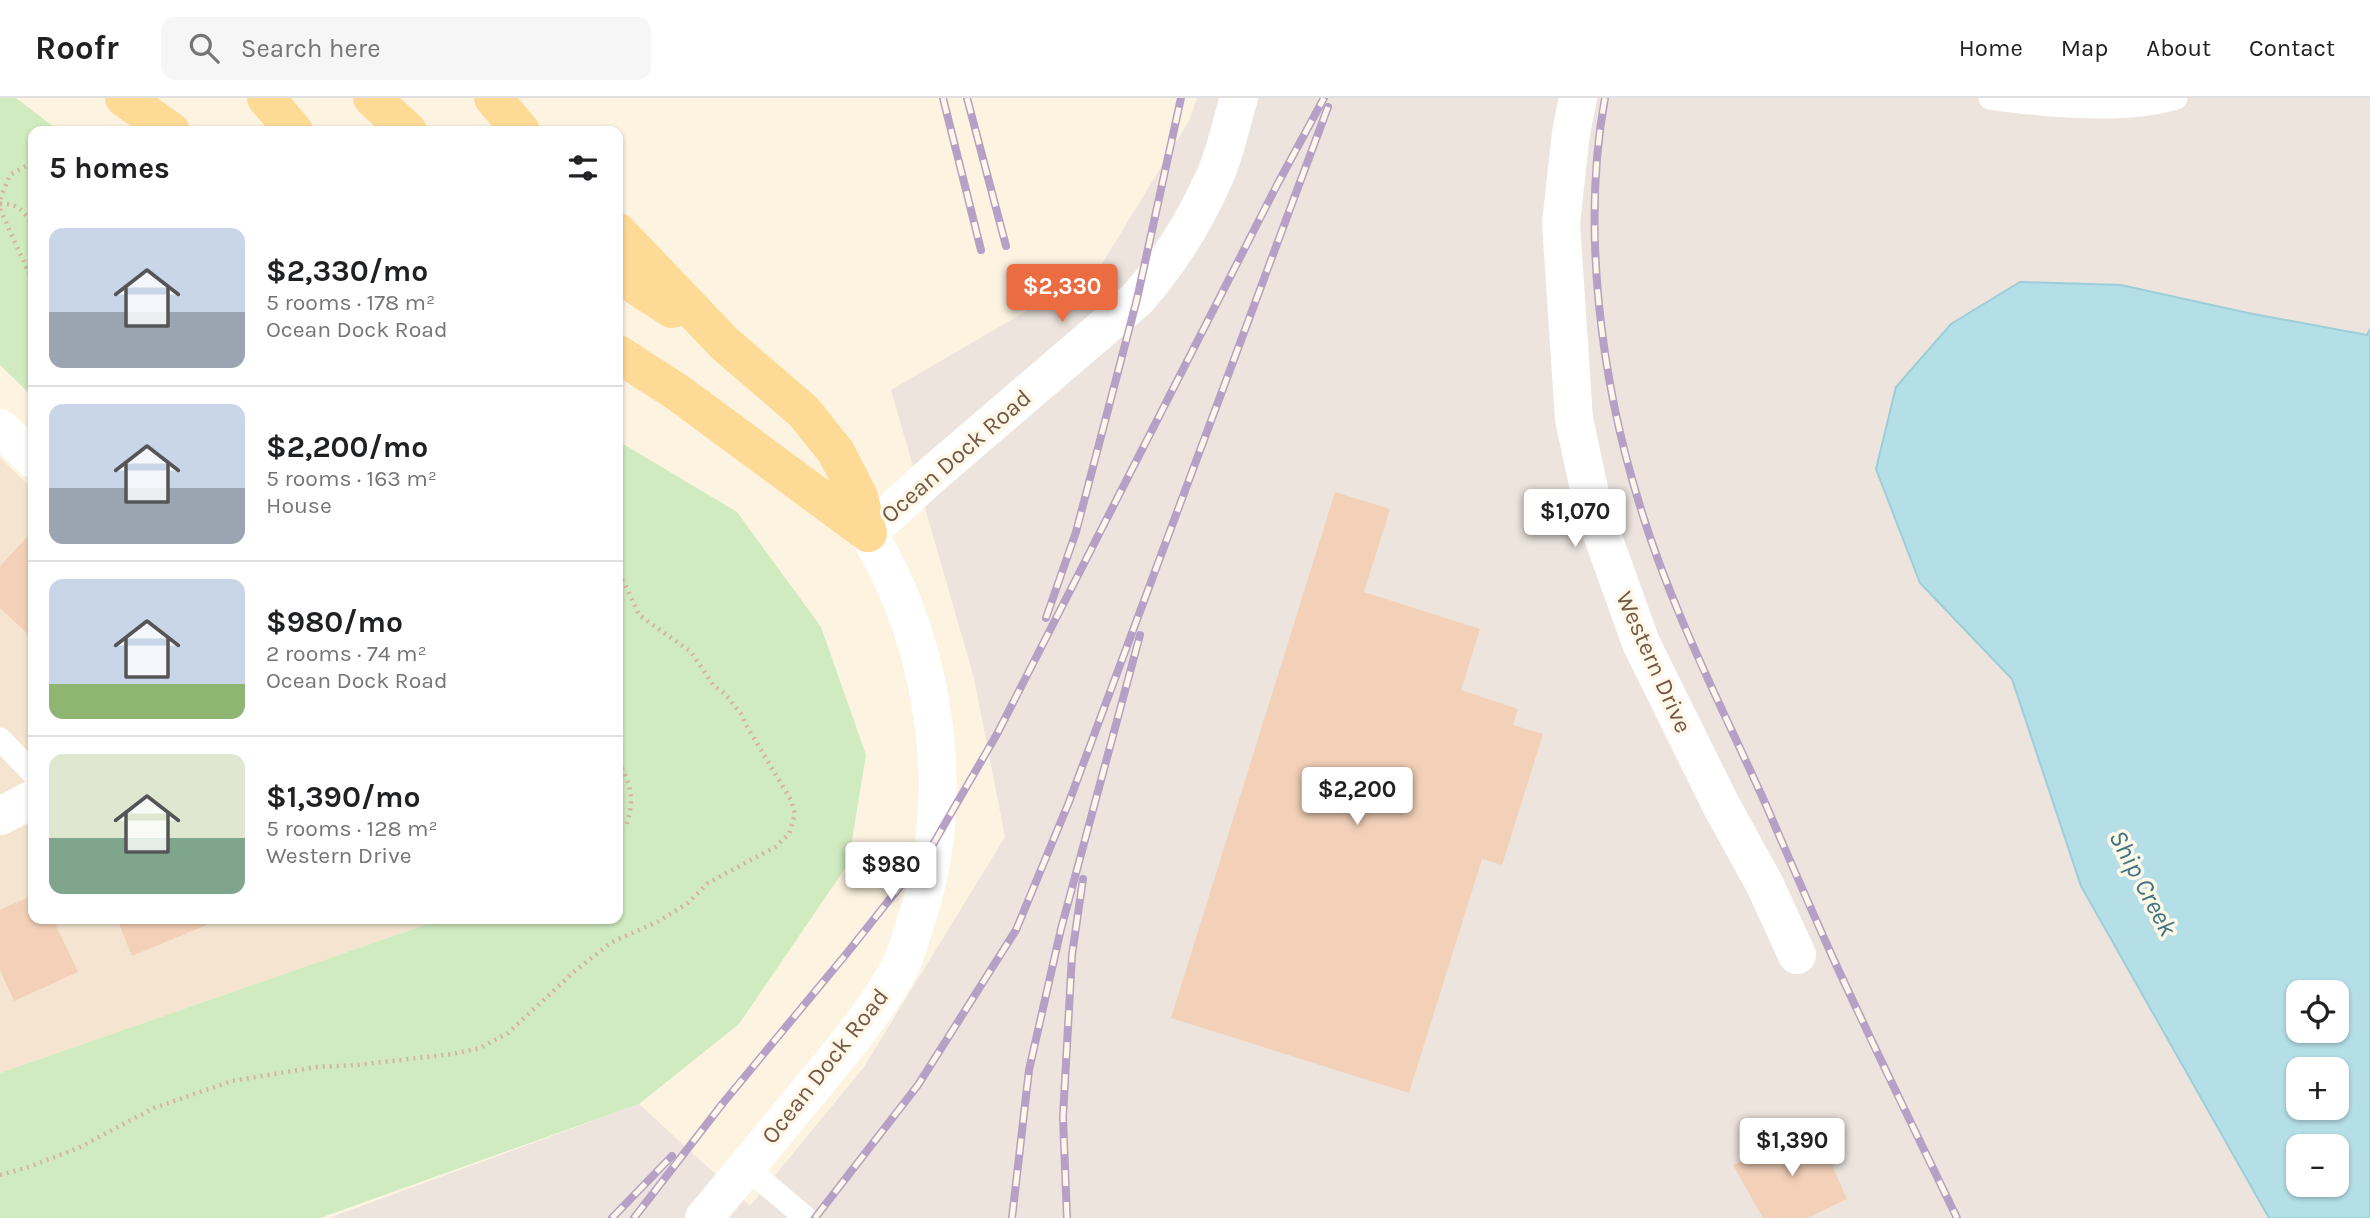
<!DOCTYPE html>
<meta charset="utf-8">
<style>
body{margin:0;font-family:Karla,sans-serif;background:#f6f6f6;color:#202124;height:100vh;display:flex;flex-direction:column;font-size:26px;white-space:nowrap}
*{box-sizing:border-box;margin:0}
p{font-size:23px;color:#757577}
.icon{flex:none;width:38px;height:38px;fill:none;stroke:currentColor;stroke-width:2;stroke-linecap:round;stroke-linejoin:round}
.map{position:relative;flex:1;overflow:hidden}
.panel{position:absolute;left:28px;top:28px;width:595px;height:798px;display:flex;flex-direction:column;background:#fff;border-radius:14px;box-shadow:0 2px 5px #0004}
.panel>*{flex:none}
.controls{position:absolute;left:2286px;top:882px;display:grid;gap:14px}
.controls a{display:grid;place-items:center;width:63px;height:63px;border-radius:14px;background:#fff;box-shadow:0 2px 5px #0004;font-size:35px}
.price{position:absolute;translate:-50% -60px;padding:0 16px;border-radius:7px;background:#fff;color:#222;font-size:23px;line-height:46px;filter:drop-shadow(0 2px 4px #0008)}
.price::after{content:'';position:absolute;left:50%;top:42px;width:21px;height:16px;margin-left:-10px;background:inherit;clip-path:polygon(0 0,100% 0,50% 100%)}
.price.active{background:#ec6c42;color:#fff}
ul{padding:0;list-style:none}
li{display:flex;align-items:center;gap:21px;height:175px;padding:0 21px}
li+li{border-top:2px solid #e0e0e0}
li span{display:grid;place-items:center;flex:none;width:196px;height:140px;border-radius:14px;color:#555}
li>.icon{margin-inline-start:auto}
span .icon{width:84px;height:84px;fill:#fffc;stroke-width:1}
li b{font-size:30px}
h2{display:flex;justify-content:space-between;align-items:center;height:84px;padding:0 21px;font-size:30px}
header{display:flex;align-items:center;gap:42px;box-sizing:border-box;height:98px;padding:0 35px;background:#fff;border-bottom:2px solid #e0e0e0}
header strong{font-size:33px}
nav{display:flex;gap:38px;margin-inline-start:auto;font-size:24px}
.search{width:490px;height:63px;background:#f6f6f6;display:flex;align-items:center;gap:18px;box-sizing:border-box;padding:0 24px;border-radius:14px;color:#757577;font-size:26px}
.map>svg:first-child{display:block}
</style>
<header>
<strong>Roofr</strong>
<div class="search"><svg class="icon" aria-label="search" viewBox="0 0 24 24"><circle cx="10" cy="10" r="6"/><path d="M15 15l6 6"/></svg>Search here</div>
<nav><a>Home</a><a>Map</a><a>About</a><a>Contact</a></nav>
</header>
<div class="map">
<svg width="2370" height="1120" viewBox="0 0 2370 1120">
<rect width="100%" height="100%" fill="#fdf3e1"/>
<path fill="#f5e5d0" d="M0 360 33 391V821H442L0 975Z"/>
<path fill="#ece4dd" d="M1197 0H2370V231L2368 237 2248 215 1920 485 2012 581 2081 788 2269 1120H329L639 1006 750 1108 864 969 1005 739 974 580 891 292 1099 171 1189 23Z"/>
<g fill="#d0ebc0">
<path d="M0 0H16L59 33H33V299L0 267Z"/>
<path d="M618 343 737 414 821 529 866 657 848 766 739 926 639 1006 320 1120H0V975L442 821H618Z"/>
</g>
<path fill="#b5dfe7" stroke="#9bced9" stroke-width="2" fill-rule="evenodd" d="M2020 184 2121 187 2248 215 2367 237 2370 231V1120H2269L2081 788 2012 581 1920 485 1876 371 1896 289 1951 226ZM2298 894H2336V933H2298ZM2298 971H2336V1010H2298ZM2298 1048H2336V1087H2298Z"/>
<g fill="#f3d1b8">
<path d="M1335 394 1390 411 1364 494 1480 531 1461 592 1518 611 1513 627 1543 636 1502 767 1482 761 1409 995 1171 920Z"/>
<path d="M27 439 33 445V541L0 510V468Z"/>
<path d="M33 797V821H53L78 874 14 903 0 872V812Z"/>
<path d="M117 821H221L132 858Z"/>
<path d="M1814 1027 1847 1101 1807 1120H1763L1733 1067Z"/>
</g>
<g fill="none" stroke-linecap="round" stroke-linejoin="round">
<g stroke="#d8b49b" stroke-width="4.5" stroke-dasharray="2 5" stroke-linecap="butt">
<path d="M0 101 10 77 33 64"/>
<path d="M0 106C16 104 26 114 33 129"/>
<path d="M0 111 33 184"/>
<path d="M618 664C632 685 635 706 625 730"/>
<path d="M0 1077 29 1069 78 1050 154 1010 232 983 317 969 357 967 453 956 480 950 508 935 576 872 612 844 659 823 688 805 708 785 775 749 789 736 795 716 791 702 746 627 742 617 724 595 714 588 691 554 639 517 624 484 618 478"/>
</g>
<g stroke="#fff" stroke-width="23">
<path d="M1990 0C2045 8 2123 16 2176 0"/>
<path d="M0 641 33 675"/>
<path d="M746 1069 806 1120"/>
</g>
<g stroke="#fff" stroke-width="38">
<path d="M1578 0 1571 35 1561 125 1574 321 1594 414 1641 545 1721 707 1765 787 1797 857"/>
<path d="M0 330 33 361"/>
<path d="M0 718 33 701"/>
<path d="M704 1120C739 1078 774 1036 809 993 842 953 875 915 900 869 906 857 910 842 914 829 959 702 937 550 868 435"/>
</g>
<path stroke="#fff" stroke-width="38" d="M868 435 934 375 1137 201C1170 164 1195 123 1215 78 1226 53 1231 25 1239 0"/>
<g stroke="#feda97" stroke-width="38">
<path d="M124 0 171 33"/>
<path d="M266 0 294 33"/>
<path d="M372 0 408 33"/>
<path d="M493 0 521 33"/>
<path d="M618 134 724 245 804 314 836 354 859 399 868 435"/>
<path d="M618 176 672 211"/>
<path d="M618 256 677 294 868 435"/>
</g>
<defs>
<g id="rail">
<path d="M943 0 981 152"/>
<path d="M967 0 1006 148"/>
<path d="M1605 0C1581 130 1601 283 1640 408 1671 511 1722 609 1766 707 1788 758 1810 809 1833 860 1873 947 1915 1033 1957 1120"/>
<path d="M1046 520 1076 434 1137 201 1181 0"/>
<path d="M612 1120 672 1058"/>
<path d="M634 1120 723 1005 847 855 932 748 997 636 1277 87 1324 0"/>
<path d="M815 1120 918 987 1016 832 1069 704 1328 9"/>
<path d="M1012 1120 1029 972 1061 831 1140 537"/>
<path d="M1067 1120 1063 1019 1072 857 1083 781"/>
</g>
</defs>
<use href="#rail" stroke="#b6a0c6" stroke-width="8"/>
<use href="#rail" stroke="#fff7e8" stroke-width="5" stroke-dasharray="16" stroke-linecap="butt"/>
</g>
<g text-anchor="middle" dominant-baseline="central" stroke-width="7" stroke-linejoin="round" paint-order="stroke">
<g font-size="24" fill="#755947" stroke="#fff7e8">
<text transform="translate(956 358) rotate(-41)">Ocean Dock Road</text>
<text transform="translate(1654 564) rotate(66)">Western Drive</text>
<text transform="translate(825 968) rotate(-52)">Ocean Dock Road</text>
</g>
<g font-size="26" font-style="italic" fill="#3e7583" stroke="#fff7e8">
<text transform="translate(2143 785) rotate(62)">Ship Creek</text>
</g>
</g>
</svg>
<div class="controls">
<a><svg class="icon" aria-label="locate" viewBox="0 0 24 24"><circle cx="12" cy="12" r="6"/><path d="M12 2v4M12 18v4M2 12h4M18 12h4"/></svg></a>
<a>+</a>
<a>−</a>
</div>
<b class="price active" style="left:1062px;top:226px">$2,330</b>
<b class="price" style="left:1575px;top:451px">$1,070</b>
<b class="price" style="left:1357px;top:729px">$2,200</b>
<b class="price" style="left:891px;top:804px">$980</b>
<b class="price" style="left:1792px;top:1080px">$1,390</b>
<section class="panel">
<h2>5 homes<svg class="icon" aria-label="filters" viewBox="0 0 24 24"><path d="M4 7h16M4 17h16"/><circle cx="9" cy="7" r="2"/><circle cx="15" cy="17" r="2"/></svg></h2>
<ul>
<li><span style="background:linear-gradient(#c9d6e8 60%,#9aa5b1 0)"><svg class="icon" aria-label="home" viewBox="0 0 24 24"><path d="M3 11l9-7 9 7M6 9v11h12V9"/></svg></span><div><b>$2,330/mo</b><p>5 rooms · 178 m²</p><p>Ocean Dock Road</p></div></li>
<li><span style="background:linear-gradient(#c9d6e8 60%,#9aa5b1 0)"><svg class="icon" aria-label="home" viewBox="0 0 24 24"><path d="M3 11l9-7 9 7M6 9v11h12V9"/></svg></span><div><b>$2,200/mo</b><p>5 rooms · 163 m²</p><p>House</p></div></li>
<li><span style="background:linear-gradient(#c9d6e8 75%,#8fb573 0)"><svg class="icon" aria-label="home" viewBox="0 0 24 24"><path d="M3 11l9-7 9 7M6 9v11h12V9"/></svg></span><div><b>$980/mo</b><p>2 rooms · 74 m²</p><p>Ocean Dock Road</p></div></li>
<li><span style="background:linear-gradient(#dfe7d0 60%,#7fa58c 0)"><svg class="icon" aria-label="home" viewBox="0 0 24 24"><path d="M3 11l9-7 9 7M6 9v11h12V9"/></svg></span><div><b>$1,390/mo</b><p>5 rooms · 128 m²</p><p>Western Drive</p></div></li>
</ul>
</section>
</div>
